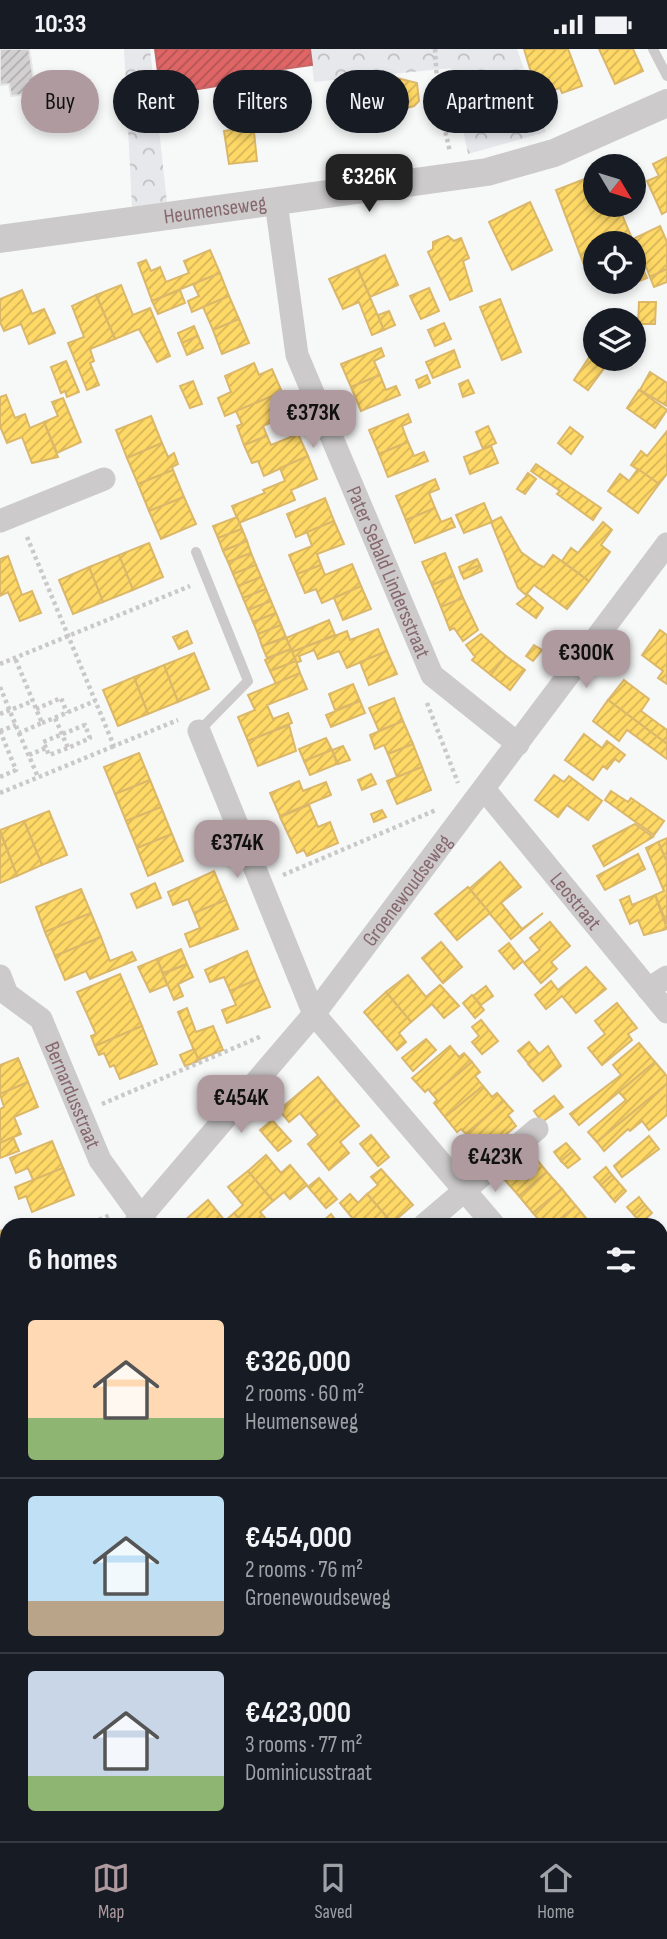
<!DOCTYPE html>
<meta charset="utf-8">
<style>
body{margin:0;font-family:"Sofia Sans Condensed",sans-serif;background:#20242c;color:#f1f3f6;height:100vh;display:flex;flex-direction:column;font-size:26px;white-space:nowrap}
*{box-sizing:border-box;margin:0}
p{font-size:23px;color:#9ea1a6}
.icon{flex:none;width:38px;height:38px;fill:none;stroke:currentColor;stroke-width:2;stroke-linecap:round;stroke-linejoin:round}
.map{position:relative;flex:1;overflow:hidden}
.details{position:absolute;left:0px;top:1169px;width:668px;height:623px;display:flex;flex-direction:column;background:#171b24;border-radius:21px 21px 0 0;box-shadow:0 4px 10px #0003}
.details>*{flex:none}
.banner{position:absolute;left:21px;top:21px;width:626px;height:63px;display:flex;gap:14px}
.needle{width:46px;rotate:128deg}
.buttons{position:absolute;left:583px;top:105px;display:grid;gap:14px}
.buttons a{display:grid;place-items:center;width:63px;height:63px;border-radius:50%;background:#171b24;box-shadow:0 4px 10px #0003;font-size:35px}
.price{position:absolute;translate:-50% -60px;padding:0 16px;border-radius:14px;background:#ae9a9f;color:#111;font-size:23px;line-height:46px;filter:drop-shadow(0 2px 4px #0008)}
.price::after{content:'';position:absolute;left:50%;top:42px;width:21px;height:16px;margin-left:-10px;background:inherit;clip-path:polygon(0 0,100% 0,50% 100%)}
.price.on{background:#222;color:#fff}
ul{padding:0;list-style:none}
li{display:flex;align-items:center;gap:21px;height:175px;padding:0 28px}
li+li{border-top:2px solid #363941}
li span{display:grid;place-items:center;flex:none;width:196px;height:140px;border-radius:7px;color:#555}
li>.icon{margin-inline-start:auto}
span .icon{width:84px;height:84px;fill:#fffc;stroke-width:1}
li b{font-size:30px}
h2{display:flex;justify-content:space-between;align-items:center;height:84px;padding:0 28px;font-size:30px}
.tag{padding:0 24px;border-radius:32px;background:#171b24;box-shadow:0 4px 10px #0003;font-size:24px;line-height:63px}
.tag.on{background:#ae9a9f;color:#111}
.status{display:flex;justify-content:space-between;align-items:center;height:49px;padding:0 35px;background:#171b24;direction:ltr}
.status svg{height:19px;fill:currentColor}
.tabs{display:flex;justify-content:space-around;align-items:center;height:98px;border-top:2px solid #363941;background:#171b24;font-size:19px;color:#9ea1a6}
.tabs a{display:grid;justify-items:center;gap:4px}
.tabs .on{color:#ae9a9f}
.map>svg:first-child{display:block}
</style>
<div class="status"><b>10:33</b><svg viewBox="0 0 49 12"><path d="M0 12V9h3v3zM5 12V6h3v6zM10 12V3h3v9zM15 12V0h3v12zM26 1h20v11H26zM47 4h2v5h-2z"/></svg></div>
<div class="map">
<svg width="667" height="1792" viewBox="0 0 667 1792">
<defs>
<pattern id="forest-crowns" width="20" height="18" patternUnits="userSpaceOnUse" patternTransform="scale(1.75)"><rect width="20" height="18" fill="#e7e8ec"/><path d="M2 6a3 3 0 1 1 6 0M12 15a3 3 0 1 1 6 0" fill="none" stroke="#c1c0c3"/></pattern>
<pattern id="homes-hatch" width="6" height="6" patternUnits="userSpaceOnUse" patternTransform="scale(1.75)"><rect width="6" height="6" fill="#ffd966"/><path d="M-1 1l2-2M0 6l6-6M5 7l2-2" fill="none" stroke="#d4b458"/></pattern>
<pattern id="shops-hatch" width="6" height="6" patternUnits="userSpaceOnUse" patternTransform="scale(1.75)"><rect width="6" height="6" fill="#e06666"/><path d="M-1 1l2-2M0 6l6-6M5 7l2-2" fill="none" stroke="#b25455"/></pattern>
<pattern id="building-hatch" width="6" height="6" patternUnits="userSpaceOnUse" patternTransform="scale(1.75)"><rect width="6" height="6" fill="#d2d0d1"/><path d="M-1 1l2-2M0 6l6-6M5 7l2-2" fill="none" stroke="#b0adae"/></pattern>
</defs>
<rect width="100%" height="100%" fill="#f7f8f8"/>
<g fill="#e7e8ec">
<path d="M7 1448V1517L0 1526V1454Z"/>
<path d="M0 1618 7 1624V1690L0 1698Z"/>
<path d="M7 1732V1785H339L345 1792H0V1740Z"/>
</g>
<g fill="url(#forest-crowns)">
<path d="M124 0H150L167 153 132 158Z"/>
<path d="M310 0H517L546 83 468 105 451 19 314 33Z"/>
</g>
<g fill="url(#homes-hatch)" stroke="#dbb769" stroke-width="2">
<path d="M524 0H568L582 37 562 44 560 39 538 46Z"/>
<path d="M599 0H633L643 22 615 35Z"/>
<path d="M393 28 417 34 419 52 414 57 391 63 374 58 372 39Z"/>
<path d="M264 59 267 81 254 83 257 112 229 115 224 82 237 80 234 64Z"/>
<path d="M667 108V162L662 165 647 132 659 127 653 115Z"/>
<path d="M595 126V156H618L635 197 595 194V212L584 216 556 141Z"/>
<path d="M530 153 552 201 512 221 489 173Z"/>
<path d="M660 177 667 193V220L650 228 635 189Z"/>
<path d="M448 187 454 192 461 189 469 209 463 212 472 242 450 251 428 203 433 200V193Z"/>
<path d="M634 197 647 229 630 236 629 233H634Z"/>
<path d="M210 201 220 224 152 252 138 214 146 211 151 222 160 218 166 233 189 224 184 212Z"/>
<path d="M385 206 398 236 370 248 357 218Z"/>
<path d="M357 218 384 281 372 286 359 253 343 260 329 230Z"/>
<path d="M667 220V233L654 238 650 228Z"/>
<path d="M220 224 229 247 192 263 188 252 199 247 193 235Z"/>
<path d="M121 236 133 266 150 259 170 307 157 313 139 280 115 290 96 246Z"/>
<path d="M429 239 439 262 421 270 410 247Z"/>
<path d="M22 241 32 265 44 260 55 284 29 295 21 275 4 282 0 273V250Z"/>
<path d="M180 241 185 254 158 265 152 252Z"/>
<path d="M96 246 115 290 90 300 94 312 90 314 99 336 87 341 68 294 84 288 72 257Z"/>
<path d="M229 247 239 270 213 281 203 258Z"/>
<path d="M500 250 521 303 502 311 480 258Z"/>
<path d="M639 253H656L655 275H638Z"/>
<path d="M389 262 395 276 384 281 378 266Z"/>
<path d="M239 270 249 294 222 305 213 281Z"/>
<path d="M444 274 451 290 435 297 428 281Z"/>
<path d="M194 277 198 287 182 294 178 284Z"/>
<path d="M198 287 203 299 187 306 182 294Z"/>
<path d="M381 299 384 307 374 312 380 326 351 338 341 315Z"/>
<path d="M454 301 460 318 433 329 426 313Z"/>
<path d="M590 307 605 318 588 341 574 331Z"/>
<path d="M66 312 79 343 67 348 65 342 61 344 51 318Z"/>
<path d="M254 314 259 326 272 320 282 343 225 367 218 349 231 343 225 327Z"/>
<path d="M650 323 667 334V357L640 341Z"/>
<path d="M380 326 386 341 396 337 400 346 361 362 351 338Z"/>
<path d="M427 326 430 334 419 339 416 331Z"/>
<path d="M468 331 474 344 463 348 459 335Z"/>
<path d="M193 332 202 355 190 359 180 337Z"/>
<path d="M639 341 667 361 655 379 627 359Z"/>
<path d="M282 343 291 365 263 377 267 387 244 396 237 377 242 375 236 362Z"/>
<path d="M6 346 15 369 25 365 30 379 44 373 58 408 32 414 22 388 7 394 0 377V348Z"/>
<path d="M63 349 81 393 57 404 44 373 58 367 52 353Z"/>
<path d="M408 365 411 373 402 377 408 393 379 405 369 381Z"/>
<path d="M151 367 162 394 127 409 116 381Z"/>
<path d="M488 377 496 394 483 400 476 383Z"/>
<path d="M570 378 583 388 571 405 558 394Z"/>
<path d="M667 382V425L659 435 631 416 641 402 647 407Z"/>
<path d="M298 385 308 407 264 427 258 412 252 414 244 396 267 387 271 396Z"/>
<path d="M408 393 414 407 424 403 428 412 388 428 379 405Z"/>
<path d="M162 394 168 408 174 404 178 415 172 418 173 421 138 435 127 409Z"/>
<path d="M491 397 498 414 470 425 464 408Z"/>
<path d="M308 407 317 430 291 441 295 451 239 474 232 457 265 444 263 441 285 432 280 419Z"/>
<path d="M536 415 601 459 593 471 557 445 560 442 531 422Z"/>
<path d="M638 420 659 435 638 464 608 442 620 425 629 432Z"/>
<path d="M173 421 184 448 149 462 138 435Z"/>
<path d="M528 424 536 430 525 445 517 440Z"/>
<path d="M435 430 439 440 429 444 435 459 406 471 396 447Z"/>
<path d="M184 448 196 475 161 490 149 462Z"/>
<path d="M325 449 334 472 296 488 287 465Z"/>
<path d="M484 454 492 473 464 484 456 466Z"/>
<path d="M435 459 441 473 451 469 455 478 415 494 406 471Z"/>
<path d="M237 468 242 480 218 489 213 477Z"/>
<path d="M501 468 521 503 539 516 544 518 553 506 589 532 567 560 534 536 526 546 518 539 491 473Z"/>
<path d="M334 472 344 495 317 505 321 516 297 525 289 506 312 497 307 483Z"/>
<path d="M603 473 612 481 601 496 610 503 589 532 562 512 571 499 578 504Z"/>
<path d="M242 480 247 492 223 502 218 489Z"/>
<path d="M247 492 251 504 228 513 223 502Z"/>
<path d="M149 494 163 528 133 541 119 506Z"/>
<path d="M251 504 256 516 233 525 228 513Z"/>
<path d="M445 504 454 527 432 536 422 513Z"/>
<path d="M119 506 133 541 103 553 89 518Z"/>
<path d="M8 507 22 546 32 542 41 564 20 572 8 543 0 547V510Z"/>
<path d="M477 510 480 516 461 524 459 518Z"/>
<path d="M352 515 361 537 322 554 316 540 305 544 297 525 321 516 325 526Z"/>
<path d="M256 516 261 528 238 537 233 525Z"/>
<path d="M480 516 482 522 464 530 461 524Z"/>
<path d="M89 518 103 553 73 565 59 531Z"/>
<path d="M454 527 463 549 441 558 432 536Z"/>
<path d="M261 528 266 540 243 549 238 537Z"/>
<path d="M361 537 371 560 343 571 334 549Z"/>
<path d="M266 540 271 552 248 561 243 549Z"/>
<path d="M528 546 543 559 536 569 517 555Z"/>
<path d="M463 549 478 581 463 592 454 579 450 581 441 558Z"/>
<path d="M271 552 276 564 253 573 248 561Z"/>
<path d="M276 564 281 576 258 585 253 573Z"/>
<path d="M329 571 335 586 292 603 286 589Z"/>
<path d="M281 576 286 588 262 597 258 585Z"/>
<path d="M378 580 387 602 347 619 339 602 318 610 314 601 299 607 301 612 296 614 292 603 347 582 350 591Z"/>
<path d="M660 581 667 586V635L658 629 663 622 642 606Z"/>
<path d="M187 582 192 594 179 600 173 588Z"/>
<path d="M481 585 506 607 491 626 472 611 475 608 466 596Z"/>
<path d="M286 589 291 600 267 609 262 597Z"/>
<path d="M534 596 542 601 533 612 526 607Z"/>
<path d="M291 600 296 612 270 622 265 611Z"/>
<path d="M387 602 397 625 369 636 360 613Z"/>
<path d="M194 604 209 640 178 653 164 616Z"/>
<path d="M506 607 525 621 510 641 491 626Z"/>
<path d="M296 612 300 624 276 635 270 622Z"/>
<path d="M164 616 178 653 148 665 134 628Z"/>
<path d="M300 624 307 640 267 656 273 670 288 664 292 674 248 692 238 668 255 661 248 646Z"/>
<path d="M134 628 148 665 118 677 103 641Z"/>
<path d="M624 631 649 650 641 662 667 681V695L608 651Z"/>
<path d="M353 635 360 652 335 661 329 645Z"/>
<path d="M394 649 403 672 379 682 369 659Z"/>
<path d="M608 651 667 695V710L627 681 619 692 593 672Z"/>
<path d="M360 652 365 664 331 678 326 666Z"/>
<path d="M403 672 413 695 388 705 384 696 375 700 370 686Z"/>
<path d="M289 676 296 702 258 717 248 692Z"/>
<path d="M584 685 602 699 607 692 625 706 619 713 615 710 607 720 603 717 593 731 565 711Z"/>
<path d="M326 689 332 701 304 712 299 700Z"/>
<path d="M413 695 422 718 397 728 388 705Z"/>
<path d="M343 697 350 711 338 715 332 701Z"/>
<path d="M332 701 337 715 310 726 304 712Z"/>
<path d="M139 704 150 731 115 745 104 718Z"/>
<path d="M422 718 431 741 397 755 387 732Z"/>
<path d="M371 725 376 735 362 741 358 731Z"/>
<path d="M554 726 564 733 569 727 602 752 588 771 567 756 558 768 535 751Z"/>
<path d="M150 731 161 758 126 772 115 745Z"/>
<path d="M299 732 303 742 326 733 331 746 280 767 270 744Z"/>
<path d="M611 742 628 753 631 749 664 772 654 786 605 751Z"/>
<path d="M309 756 318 778 330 773 338 794 307 807 304 801 297 804 280 768Z"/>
<path d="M161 758 172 785 137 799 126 772Z"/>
<path d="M382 761 386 768 374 773 371 765Z"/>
<path d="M49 762 67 806 42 816 24 772Z"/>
<path d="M24 772 42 816 17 827 0 781Z"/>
<path d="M635 775 653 788 604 817 593 797Z"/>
<path d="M0 783 17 827 0 834Z"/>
<path d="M172 785 183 812 148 827 137 799Z"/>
<path d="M667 789V813L658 793Z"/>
<path d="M658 793 667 813V875L655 846 664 842 646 799Z"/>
<path d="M638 805 645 820 605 841 597 827Z"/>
<path d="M500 813 521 838 501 854 522 880 543 864 511 890 469 840Z"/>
<path d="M214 822 226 851 194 864 188 850 173 856 168 843Z"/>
<path d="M155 834 161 849 137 859 131 845Z"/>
<path d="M468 838 490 864 457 891 435 865Z"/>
<path d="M81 840 91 864 45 883 36 858Z"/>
<path d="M655 846 667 880 644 886 638 871 630 875 620 851 629 847 632 856Z"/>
<path d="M226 851 238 880 190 898 185 885 200 879 194 864Z"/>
<path d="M91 864 101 888 55 907 45 883Z"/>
<path d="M550 873 570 897 551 913 557 920 541 934 524 914 540 901 530 889Z"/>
<path d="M101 888 110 912 132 903 136 911 90 930 86 922 65 931 55 907Z"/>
<path d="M441 893 462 918 443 934 422 909Z"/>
<path d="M509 894 523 912 514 920 499 902Z"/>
<path d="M181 900 187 915 163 924 157 910Z"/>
<path d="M247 902 258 930 230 942 224 928 210 933 205 921Z"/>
<path d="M157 910 167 936 150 943 138 918Z"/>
<path d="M187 915 193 928 178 935 183 947 174 951 163 925Z"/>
<path d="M586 918 606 940 576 964 562 947 546 960 535 946 551 932 558 941Z"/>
<path d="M120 925 142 977 95 997 91 987 96 985 77 943Z"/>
<path d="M408 926 426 948 440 936 459 957 444 969 432 955 411 973 386 943Z"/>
<path d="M258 930 270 958 227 974 222 961 236 956 230 942Z"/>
<path d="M486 937 493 947 481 956 473 947Z"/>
<path d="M386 943 411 973 399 984 406 993 397 1001 364 963Z"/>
<path d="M472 946 484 961 475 969 463 954Z"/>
<path d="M617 954 637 979 628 985 632 991 602 1016 588 999 605 985 595 972Z"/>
<path d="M187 959 196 983 213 977 223 1001 198 1011 178 963Z"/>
<path d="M481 971 498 992 482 1005 472 993 479 987 472 978Z"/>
<path d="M142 977 157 1015 120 1030 114 1016 110 1018 104 1004 99 1006 95 997Z"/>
<path d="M426 990 436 1001 413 1022 402 1009Z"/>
<path d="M529 993 539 1005 528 1014 518 1002Z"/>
<path d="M639 994 655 1013 579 1076 570 1065 621 1026 613 1016Z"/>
<path d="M450 997 459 1008 464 1004 472 1013 433 1046 428 1040 425 1043 412 1029Z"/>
<path d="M548 997 561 1017 543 1032 528 1015Z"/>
<path d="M194 1000 199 1012 185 1017 180 1006Z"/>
<path d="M18 1009 28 1033 0 1045V1016Z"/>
<path d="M472 1013 480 1023 475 1027 483 1037 445 1068 434 1054 437 1051 433 1046Z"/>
<path d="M655 1013 667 1027V1035L597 1093 588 1083 626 1051 619 1043Z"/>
<path d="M318 1028 337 1051 309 1075 300 1064 289 1073 279 1061Z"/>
<path d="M28 1033 38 1058 14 1068 21 1085 0 1094V1060L4 1058 0 1045Z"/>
<path d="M667 1035V1066L649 1081 642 1072 630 1082 628 1080 604 1102 597 1093Z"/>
<path d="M483 1037 492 1048 497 1044 504 1052 466 1085 461 1080 457 1083 445 1068Z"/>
<path d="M554 1047 563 1058 542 1073 534 1062Z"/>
<path d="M337 1051 359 1077 340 1093 349 1104 329 1121 308 1095 318 1086 309 1075Z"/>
<path d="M504 1052 513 1062 508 1066 516 1077 479 1108 467 1094 470 1090 466 1085Z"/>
<path d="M272 1071 291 1092 278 1102 260 1081Z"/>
<path d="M371 1086 389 1108 378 1117 360 1095Z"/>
<path d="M649 1087 659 1100 622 1128 614 1117Z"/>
<path d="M13 1088 19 1102 0 1109V1094Z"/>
<path d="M52 1092 63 1119 33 1131 28 1119 16 1124 10 1109Z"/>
<path d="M566 1094 573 1102 561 1112 554 1103Z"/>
<path d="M573 1102 580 1110 568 1119 561 1112Z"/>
<path d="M266 1106 281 1124 290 1116 307 1136 290 1150 284 1143 273 1152 248 1122Z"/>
<path d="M533 1106 547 1123 519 1147 504 1130Z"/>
<path d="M606 1118 612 1126 601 1136 594 1128Z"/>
<path d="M63 1119 74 1146 32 1163 26 1147 19 1150 15 1138Z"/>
<path d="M381 1120 413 1156 392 1174 367 1145 378 1136 371 1128Z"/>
<path d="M248 1122 273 1152 260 1163 266 1170 259 1176H244L234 1164 243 1156 228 1138Z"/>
<path d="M547 1123 562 1140 533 1164 519 1147Z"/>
<path d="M612 1126 626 1142 615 1153 601 1136Z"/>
<path d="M319 1129 337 1150 326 1159 308 1138Z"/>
<path d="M562 1140 576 1157 553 1176H543L533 1164Z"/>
<path d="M350 1145 358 1154 367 1145 392 1174 358 1176 340 1154Z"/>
<path d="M639 1148 645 1156 634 1166 627 1158Z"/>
<path d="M208 1151 225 1172 234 1164 244 1176H188L184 1172Z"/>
<path d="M645 1156 652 1164 641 1174 634 1166Z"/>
<path d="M576 1157 590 1174 553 1176Z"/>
<path d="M331 1165 337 1173 323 1176 321 1174Z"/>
<path d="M7 1179V1203L6 1204 0 1182Z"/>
<path d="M0 1384 7 1392V1416L4 1412 0 1416Z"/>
<path d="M667 1436V1492L662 1497V1443Z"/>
<path d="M7 1550V1582L0 1577V1560Z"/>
<path d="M667 1621V1658L662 1652V1626Z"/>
<path d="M195 1785H256L263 1792H197L193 1787Z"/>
<path d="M456 1785H508L500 1792H462Z"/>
<path d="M508 1785H529L536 1792H500Z"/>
</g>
<path fill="url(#shops-hatch)" stroke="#c56769" stroke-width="2" d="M155 0H310L312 16 262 23 267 59 234 64 229 35 161 46Z"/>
<path fill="url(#building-hatch)" stroke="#e6e7e7" stroke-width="2" d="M0 0H29L34 32 28 33 30 45 11 47 9 35 0 36Z"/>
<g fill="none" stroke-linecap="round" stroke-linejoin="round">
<g stroke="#cac8c8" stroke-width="4.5" stroke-dasharray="3.5 3.5" stroke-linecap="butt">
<path d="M435 0 438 50 450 103"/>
<path d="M27 488 114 697 178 671"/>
<path d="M0 615 190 537"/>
<path d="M0 638 19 684 42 674 15 609"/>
<path d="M427 654 458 734"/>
<path d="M36 660 61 649 67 664"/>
<path d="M0 665 33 652"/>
<path d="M42 674 95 652"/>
<path d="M0 682 16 721 0 728"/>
<path d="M0 682 16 676"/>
<path d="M19 684 38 728"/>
<path d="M46 699 43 693 85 676 90 689 68 699 55 669"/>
<path d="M29 706 46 699 49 706 68 699"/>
<path d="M0 744 114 697"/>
<path d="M283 826 436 761"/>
<path d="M102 1055 262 987"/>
<path d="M86 1176 111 1166"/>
<path d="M0 1212 7 1209"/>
</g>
<g stroke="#cccacb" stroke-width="10">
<path d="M653 0 667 27"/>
<path d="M196 503 248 632 199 682"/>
</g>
<g stroke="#cccacb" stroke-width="23">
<path id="s1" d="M276 153 297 306 432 626 518 695"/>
<path d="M0 472 104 430"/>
<path d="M199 682 314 965 494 1176"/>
<path id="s2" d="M484 740 667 963"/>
<path id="s3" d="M0 927 7 945 41 970 100 1111 147 1176"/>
<path d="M648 940 667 928"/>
<path id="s4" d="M134 1176 314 965 667 495"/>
<path d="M424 1176 537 1080"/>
<path d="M662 1298 667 1292"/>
<path d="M0 1312 7 1304"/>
<path d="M0 1346 7 1353"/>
<path d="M662 1363 667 1370"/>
<path d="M662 1713 667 1709"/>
<path d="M662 1782 667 1789"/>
<path d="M407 1785 413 1792"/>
</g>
<path stroke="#cccacb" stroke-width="28" id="s5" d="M0 190 487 123 554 104 667 54"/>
</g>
<g text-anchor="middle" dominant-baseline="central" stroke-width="7" stroke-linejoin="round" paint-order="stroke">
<g font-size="21" fill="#87686f" stroke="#fff">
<text stroke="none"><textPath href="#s5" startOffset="217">Heumenseweg</textPath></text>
<text stroke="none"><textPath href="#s1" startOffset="390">Pater Sebald Lindersstraat</textPath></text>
<text stroke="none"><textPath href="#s4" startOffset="432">Groenewoudseweg</textPath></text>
<text stroke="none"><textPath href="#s2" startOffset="145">Leostraat</textPath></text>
<text stroke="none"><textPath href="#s3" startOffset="144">Bernardusstraat</textPath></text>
</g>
</g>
</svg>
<div class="buttons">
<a><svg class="needle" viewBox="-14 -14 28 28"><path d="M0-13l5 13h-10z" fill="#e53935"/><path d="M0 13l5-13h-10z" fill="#9ea1a6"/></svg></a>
<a><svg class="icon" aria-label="locate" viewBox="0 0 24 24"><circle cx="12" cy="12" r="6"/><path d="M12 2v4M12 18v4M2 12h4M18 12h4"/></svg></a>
<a><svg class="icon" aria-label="layers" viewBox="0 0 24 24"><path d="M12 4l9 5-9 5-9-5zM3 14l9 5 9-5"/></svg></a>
</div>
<b class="price on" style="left:369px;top:165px">€326K</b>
<b class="price" style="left:313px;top:401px">€373K</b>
<b class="price" style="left:586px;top:641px">€300K</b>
<b class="price" style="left:237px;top:831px">€374K</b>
<b class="price" style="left:241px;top:1086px">€454K</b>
<b class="price" style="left:495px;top:1145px">€423K</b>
<div class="banner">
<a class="tag on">Buy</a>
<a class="tag">Rent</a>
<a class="tag">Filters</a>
<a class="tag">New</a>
<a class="tag">Apartment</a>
</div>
<section class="details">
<h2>6 homes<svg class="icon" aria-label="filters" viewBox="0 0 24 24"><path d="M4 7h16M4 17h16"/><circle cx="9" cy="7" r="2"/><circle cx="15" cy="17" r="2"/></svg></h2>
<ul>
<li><span style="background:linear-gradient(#ffd9b3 70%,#8fb573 0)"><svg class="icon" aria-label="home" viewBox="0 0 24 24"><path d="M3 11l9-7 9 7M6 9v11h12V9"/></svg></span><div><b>€326,000</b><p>2 rooms · 60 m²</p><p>Heumenseweg</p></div></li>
<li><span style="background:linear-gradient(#bfe0f5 75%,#b9a48a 0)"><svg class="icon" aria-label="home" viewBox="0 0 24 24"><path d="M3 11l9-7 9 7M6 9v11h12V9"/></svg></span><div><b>€454,000</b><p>2 rooms · 76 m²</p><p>Groenewoudseweg</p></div></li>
<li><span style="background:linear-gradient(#c9d6e8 75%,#8fb573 0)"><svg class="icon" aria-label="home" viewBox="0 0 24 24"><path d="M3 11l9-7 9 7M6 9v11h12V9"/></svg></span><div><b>€423,000</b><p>3 rooms · 77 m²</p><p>Dominicusstraat</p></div></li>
</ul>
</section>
</div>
<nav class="tabs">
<a class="on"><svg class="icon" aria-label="map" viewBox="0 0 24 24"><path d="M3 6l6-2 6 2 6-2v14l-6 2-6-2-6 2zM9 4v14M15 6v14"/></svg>Map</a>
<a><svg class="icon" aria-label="saved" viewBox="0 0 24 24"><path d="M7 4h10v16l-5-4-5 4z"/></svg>Saved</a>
<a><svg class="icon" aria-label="home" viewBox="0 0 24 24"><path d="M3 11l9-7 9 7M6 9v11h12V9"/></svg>Home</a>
</nav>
